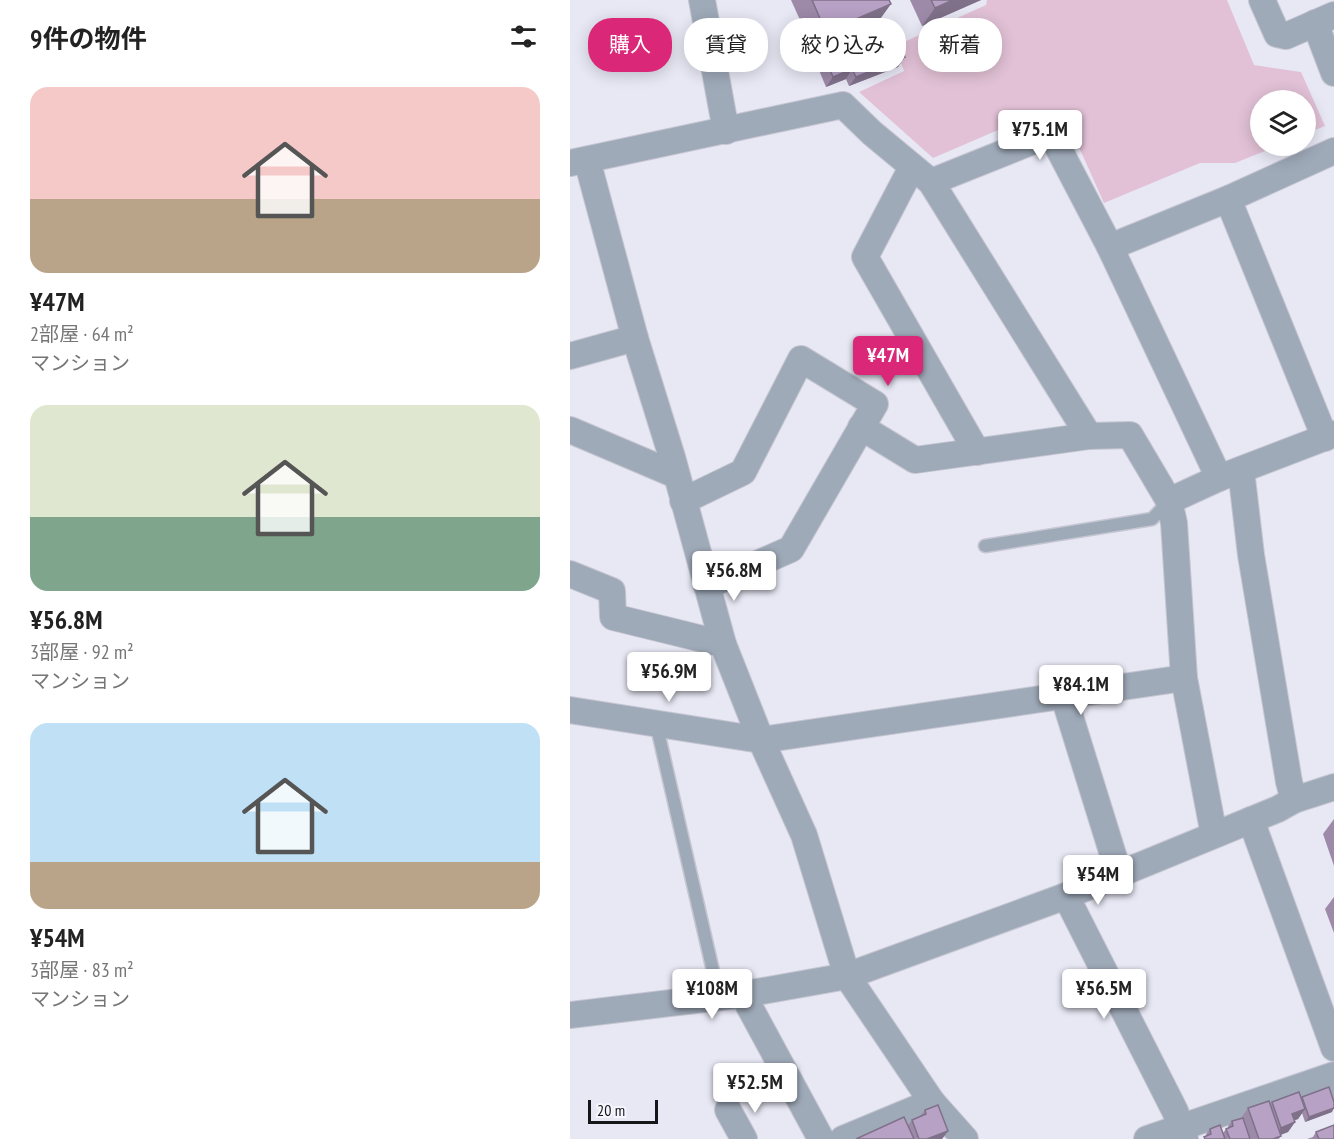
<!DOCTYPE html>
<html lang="ja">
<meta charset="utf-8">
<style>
body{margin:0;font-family:"PT Sans Narrow","Noto Sans JP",sans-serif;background:#f2f2f2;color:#222;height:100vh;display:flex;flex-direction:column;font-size:22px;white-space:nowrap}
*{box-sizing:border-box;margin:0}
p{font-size:20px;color:#767676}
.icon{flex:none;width:33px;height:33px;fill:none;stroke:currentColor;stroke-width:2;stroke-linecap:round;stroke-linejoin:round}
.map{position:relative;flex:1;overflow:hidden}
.sheet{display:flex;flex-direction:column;background:#fff;width:570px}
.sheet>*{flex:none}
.banner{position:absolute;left:18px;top:18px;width:570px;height:54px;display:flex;gap:12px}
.fabs{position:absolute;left:680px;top:90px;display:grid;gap:12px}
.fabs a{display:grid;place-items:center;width:66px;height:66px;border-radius:50%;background:#fff;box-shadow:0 3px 15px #0003;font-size:30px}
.scale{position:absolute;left:18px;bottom:15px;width:70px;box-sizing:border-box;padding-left:6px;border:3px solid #16161a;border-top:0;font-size:16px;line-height:21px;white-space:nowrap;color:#16161a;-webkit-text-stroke:4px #f6f6fe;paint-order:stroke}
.price{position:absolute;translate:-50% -51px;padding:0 14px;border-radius:6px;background:#fff;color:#222;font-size:20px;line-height:39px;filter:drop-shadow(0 2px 3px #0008)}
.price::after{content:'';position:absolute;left:50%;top:36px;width:18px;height:14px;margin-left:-9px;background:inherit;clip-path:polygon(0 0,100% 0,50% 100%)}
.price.selected{background:#db2777;color:#fff}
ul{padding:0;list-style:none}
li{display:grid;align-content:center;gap:12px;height:318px;padding:0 30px}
li span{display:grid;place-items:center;height:186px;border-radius:18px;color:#555}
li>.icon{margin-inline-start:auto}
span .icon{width:108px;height:108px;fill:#fffc;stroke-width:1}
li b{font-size:26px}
h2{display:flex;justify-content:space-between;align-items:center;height:72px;padding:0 30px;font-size:26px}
.tag{padding:0 21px;border-radius:24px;background:#fff;box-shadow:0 3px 15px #0003;font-size:21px;line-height:54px}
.tag.selected{background:#db2777;color:#fff}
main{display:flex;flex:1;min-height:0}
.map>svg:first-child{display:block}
</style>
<main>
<section class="sheet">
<h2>9件の物件<svg class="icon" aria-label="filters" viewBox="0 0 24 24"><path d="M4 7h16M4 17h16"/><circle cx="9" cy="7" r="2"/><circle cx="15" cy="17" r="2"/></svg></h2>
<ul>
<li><span style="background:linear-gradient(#f6c9c9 60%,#b9a48a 0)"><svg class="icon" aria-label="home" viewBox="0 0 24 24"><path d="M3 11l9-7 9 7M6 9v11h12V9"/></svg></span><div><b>¥47M</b><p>2部屋 · 64 m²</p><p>マンション</p></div></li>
<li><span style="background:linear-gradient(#dfe7d0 60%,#7fa58c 0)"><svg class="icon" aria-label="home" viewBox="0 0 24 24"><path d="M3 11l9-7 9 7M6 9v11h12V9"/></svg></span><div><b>¥56.8M</b><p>3部屋 · 92 m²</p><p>マンション</p></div></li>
<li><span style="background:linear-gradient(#bfe0f5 75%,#b9a48a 0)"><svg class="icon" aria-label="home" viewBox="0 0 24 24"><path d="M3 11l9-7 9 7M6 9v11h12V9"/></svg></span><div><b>¥54M</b><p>3部屋 · 83 m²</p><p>マンション</p></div></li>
</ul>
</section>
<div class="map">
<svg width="764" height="1139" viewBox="0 0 764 1139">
<rect width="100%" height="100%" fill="#e8e8f5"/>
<path fill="#e2c1d6" d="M417 0H657L684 65 731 72 755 126 735 134V100H690V146H708L665 163H630L534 203 495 116 449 121 363 158 289 92 334 71 325 46 416 5Z"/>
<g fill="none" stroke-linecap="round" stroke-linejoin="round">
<defs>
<g id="service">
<path d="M415 546 582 519 599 501"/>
<path d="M86 723 149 997"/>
<path d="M757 1077 764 1095"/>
</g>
<g id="minor">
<path d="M132 0 156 131"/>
<path d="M692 0 707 34 716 36 764 15"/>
<path d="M745 23 764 73"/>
<path d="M17 160 65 338 102 457 153 644 191 740 234 835 277 976 362 1102 395 1139"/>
<path d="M0 163 273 105 302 133 361 182 519 436 560 435 599 501 604 523 614 678 191 740 0 710"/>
<path d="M342 167 295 257 407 452"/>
<path d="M361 182 481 134 540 247"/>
<path d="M658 199 755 438"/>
<path d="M0 356 65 338"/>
<path d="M291 427 345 460 519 436"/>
<path d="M0 430 106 475"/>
<path d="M671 470 681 555 719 782 724 800"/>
<path d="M649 478 540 247 658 199 764 151"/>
<path d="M113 501 173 472 231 359 305 404 221 549 137 586"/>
<path d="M599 501 649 478 764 434"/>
<path d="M0 574 42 591 43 617 153 644"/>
<path d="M614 678 644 835"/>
<path d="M494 697 549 874"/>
<path d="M681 820 764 1048"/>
<path d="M496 896 605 1111 615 1139"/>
<path d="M176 994 179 1006 251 1139"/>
<path d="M0 1015 176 994 277 976 496 896 708 809 724 800 764 787"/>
<path d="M158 1110 174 1139"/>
<path d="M273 1139 362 1102"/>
<path d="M577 1139 764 1075"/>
</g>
</defs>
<use href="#service" stroke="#c6c6d2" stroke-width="15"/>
<use href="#minor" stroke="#c6c6d2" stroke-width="28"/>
<use href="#service" stroke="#9faab9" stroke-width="12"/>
<use href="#minor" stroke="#9faab9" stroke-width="26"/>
</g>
<g fill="#9d8aa9">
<path d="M221 0H319L308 22 244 51Z"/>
<path d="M340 0H411L352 26Z"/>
<path d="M253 53 335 57 328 67 279 86 276 79 256 87 246 63Z"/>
<path d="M764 819V866L753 834Z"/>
<path d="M764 897V933L755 909Z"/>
<path d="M732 1097 762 1112 735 1122 732 1113 728 1119 725 1120V1122L718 1132 711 1135 709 1139H635L637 1136 636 1134 640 1129 653 1133 656 1129 659 1128 658 1126 662 1121 671 1118 678 1108 700 1104 702 1102 731 1098Z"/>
<path d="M355 1110 378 1131 372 1139H286L338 1125 342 1120 350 1116Z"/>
<path d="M746 1132 764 1139H737L743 1137Z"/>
</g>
<g fill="#80718a">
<path d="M383 0H411L352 26 365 8Z"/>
<path d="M321 4 308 22 244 51 256 32Z"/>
<path d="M335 57 328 67 279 86 286 77Z"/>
<path d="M282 69 276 79 256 87 263 77Z"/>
<path d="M764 1108 762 1112 735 1122 739 1117Z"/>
<path d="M735 1109 728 1119 715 1124 722 1114Z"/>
<path d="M725 1122 718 1132 704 1137 711 1128Z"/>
<path d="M378 1131 372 1139H357Z"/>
</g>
<g fill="#b7a1c5" stroke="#80718a" stroke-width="1.5">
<path d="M242 0H319L321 4 256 32Z"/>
<path d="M361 0H383L365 8Z"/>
<path d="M322 25 335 57 286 77 282 69 263 77 253 53Z"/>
<path d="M759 1087 764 1102V1108L739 1117 732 1097Z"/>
<path d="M729 1092 735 1109 722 1114 725 1122 711 1128 702 1102Z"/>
<path d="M699 1101 711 1136 703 1139H689L678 1108Z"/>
<path d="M368 1105 378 1131 357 1139H349L342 1120 356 1114 355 1110Z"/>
<path d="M334 1117 344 1139H286Z"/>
<path d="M673 1118 680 1139H660L656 1129 663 1126 662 1121Z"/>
<path d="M650 1125 655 1139H635L634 1137 641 1134 640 1129Z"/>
<path d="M764 1125V1139H749L746 1132Z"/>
</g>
</svg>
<div class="fabs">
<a><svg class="icon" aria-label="layers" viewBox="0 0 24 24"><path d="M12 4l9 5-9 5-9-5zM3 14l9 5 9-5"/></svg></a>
</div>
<div class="scale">20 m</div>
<b class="price" style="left:470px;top:161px">¥75.1M</b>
<b class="price selected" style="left:318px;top:387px">¥47M</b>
<b class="price" style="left:164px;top:602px">¥56.8M</b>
<b class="price" style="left:99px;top:703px">¥56.9M</b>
<b class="price" style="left:511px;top:716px">¥84.1M</b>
<b class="price" style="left:528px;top:906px">¥54M</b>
<b class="price" style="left:142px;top:1020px">¥108M</b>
<b class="price" style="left:534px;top:1020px">¥56.5M</b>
<b class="price" style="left:185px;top:1114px">¥52.5M</b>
<div class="banner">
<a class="tag selected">購入</a>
<a class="tag">賃貸</a>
<a class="tag">絞り込み</a>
<a class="tag">新着</a>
</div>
</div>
</main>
